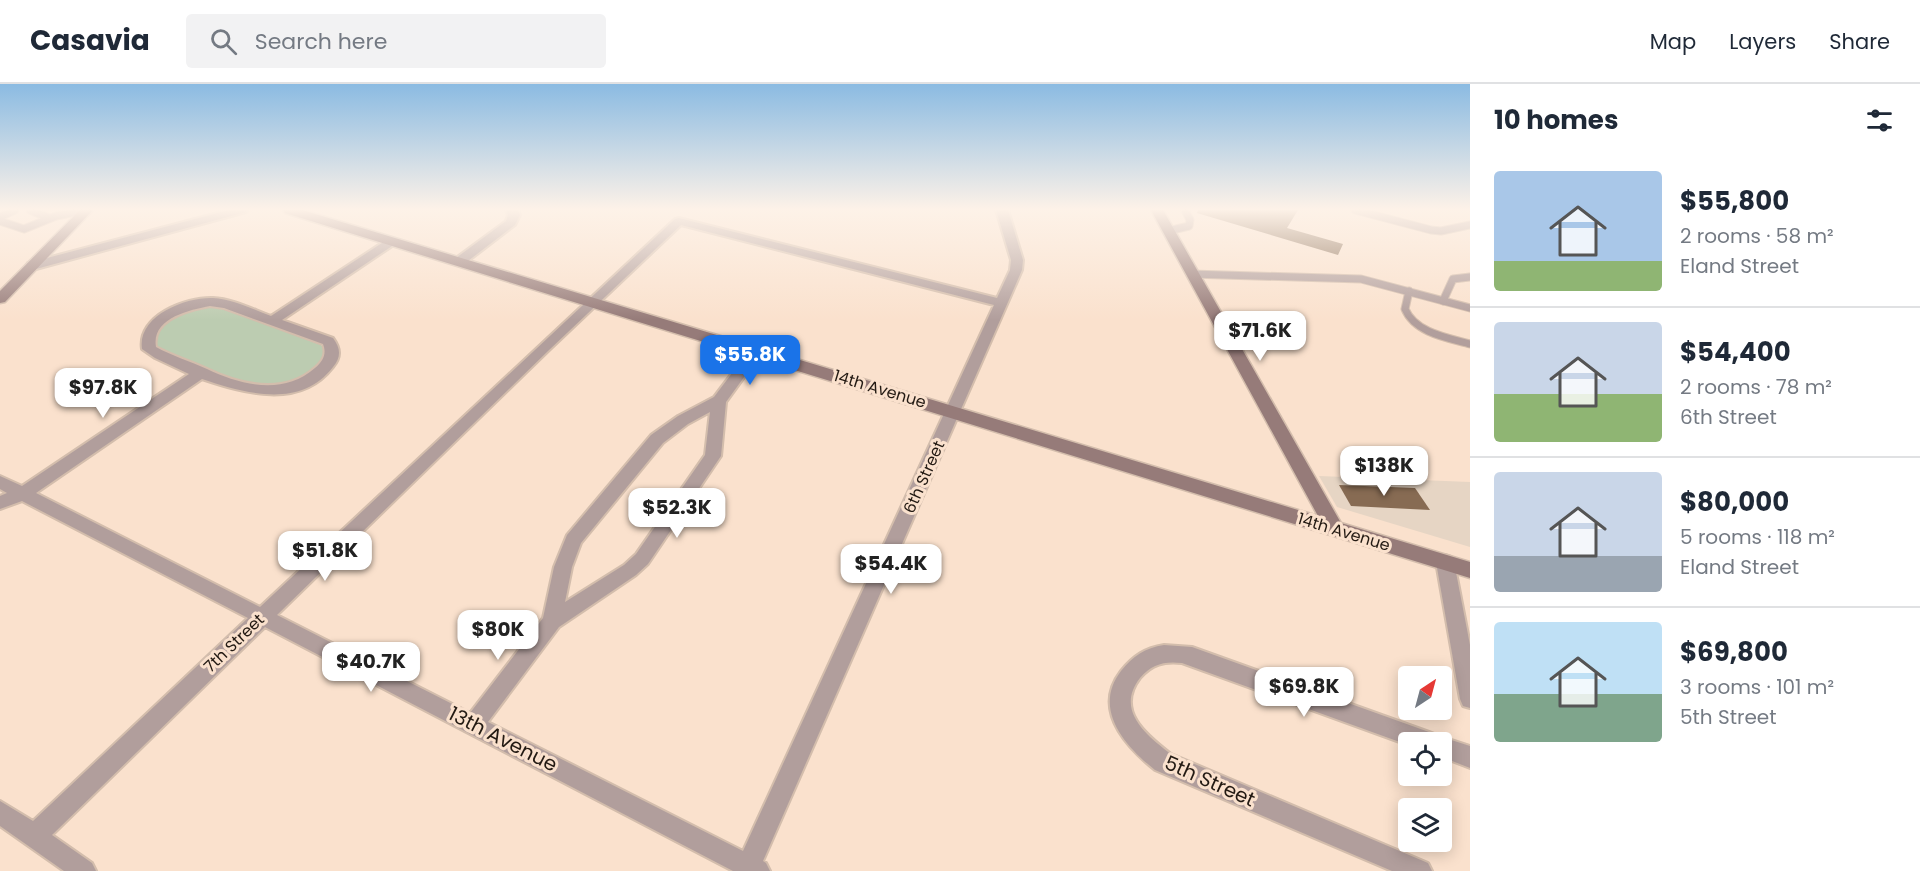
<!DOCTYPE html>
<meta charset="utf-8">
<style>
body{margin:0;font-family:Poppins,sans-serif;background:#f2f2f3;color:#1f2937;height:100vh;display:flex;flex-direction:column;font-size:22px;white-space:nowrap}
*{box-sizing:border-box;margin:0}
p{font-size:20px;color:#747a83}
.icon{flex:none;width:33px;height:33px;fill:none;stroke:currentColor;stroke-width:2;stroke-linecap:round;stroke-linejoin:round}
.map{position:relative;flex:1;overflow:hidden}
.side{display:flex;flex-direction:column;background:#fff;width:450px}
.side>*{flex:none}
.needle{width:39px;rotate:36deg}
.controls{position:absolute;left:1398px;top:582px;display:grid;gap:12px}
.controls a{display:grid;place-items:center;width:54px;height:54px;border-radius:6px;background:#fff;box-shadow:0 3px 15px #0003;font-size:30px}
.price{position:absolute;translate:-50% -51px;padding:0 14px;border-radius:12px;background:#fff;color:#222;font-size:20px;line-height:39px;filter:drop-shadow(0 2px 3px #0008)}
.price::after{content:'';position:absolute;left:50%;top:36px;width:18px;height:14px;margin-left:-9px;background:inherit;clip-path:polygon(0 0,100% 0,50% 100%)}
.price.current{background:#1a73e8;color:#fff}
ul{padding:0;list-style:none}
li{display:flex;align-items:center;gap:18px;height:150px;padding:0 24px}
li+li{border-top:2px solid #e0e1e3}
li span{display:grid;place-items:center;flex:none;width:168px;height:120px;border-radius:6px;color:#555}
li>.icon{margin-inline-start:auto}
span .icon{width:72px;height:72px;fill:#fffc;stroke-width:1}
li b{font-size:26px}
h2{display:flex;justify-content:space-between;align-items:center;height:72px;padding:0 24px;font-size:26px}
header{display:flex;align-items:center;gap:36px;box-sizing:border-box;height:84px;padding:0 30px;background:#fff;border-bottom:2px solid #e0e1e3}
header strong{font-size:28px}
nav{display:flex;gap:33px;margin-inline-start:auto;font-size:21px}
.search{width:420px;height:54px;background:#f2f2f3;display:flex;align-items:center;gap:15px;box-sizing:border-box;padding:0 21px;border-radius:6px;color:#747a83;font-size:22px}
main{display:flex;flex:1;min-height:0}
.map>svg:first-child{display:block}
</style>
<header>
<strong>Casavia</strong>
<div class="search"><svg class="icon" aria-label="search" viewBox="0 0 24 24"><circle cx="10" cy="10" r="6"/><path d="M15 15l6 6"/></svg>Search here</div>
<nav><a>Map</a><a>Layers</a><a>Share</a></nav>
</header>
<main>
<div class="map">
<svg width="1470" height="787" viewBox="0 0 1470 787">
<rect width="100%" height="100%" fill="#fae1cd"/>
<path fill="#e6d5c4" d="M1319 392 1470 398V463L1337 423Z"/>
<path fill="#bcccb1" d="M206 223H220L321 261 326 266 322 282 282 304 253 302 165 268 157 262 154 254C166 234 185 228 206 223Z"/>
<g fill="#876b53">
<path d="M1198 126H1298L1287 144 1343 160 1338 171 1197 129Z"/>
<path d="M1339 401 1415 404 1430 426 1351 422Z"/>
</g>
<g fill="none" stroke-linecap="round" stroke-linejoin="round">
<defs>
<g id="lane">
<path d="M30 126 49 134"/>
<path d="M1355 126 1431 146 1441 147 1470 141"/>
<path d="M0 133 15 126"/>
<path d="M0 137 24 145 56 132 87 126"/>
<path d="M1168 147 1189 142 1190 136 1185 126"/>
<path d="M1191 190 1361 195 1470 224"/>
<path d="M1409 207 1405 225C1415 249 1448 254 1470 260"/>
<path d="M1443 217 1453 195 1470 193"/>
</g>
<g id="street">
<path d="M229 126H248L246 128 36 185H28L26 182 28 179Z"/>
<path d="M506 126H518L520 131 515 141 464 180H456L454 177 456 174 506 137 508 131Z"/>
<path d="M996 126H1008L1023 176 1022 186 763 777 766 779 770 787H733L265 543 52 751 92 779 96 787H64L0 742V717L33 737 248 534 22 417 0 425V412L7 409 0 405V392L22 402 189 290 155 274 142 265C137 232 185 213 213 214 233 215 252 225 271 232L388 155 392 154 398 158 282 236 333 254C341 265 341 273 333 283 300 326 244 309 202 295L36 409 260 523 675 135 679 134 997 214 1010 186 1011 176ZM681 141 994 221 743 767 488 638 559 543 636 491 648 480 721 372 726 318 763 267 761 264H751L714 313 678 332 651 351 567 451 554 483 543 534 470 629 277 531 548 267ZM210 222 224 224 323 260C327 270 323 277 315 284 283 312 241 301 207 285 190 277 172 272 156 263 151 235 188 226 210 222ZM710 328 705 371 636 470 624 481 565 518 572 483 581 459 663 359 688 340Z"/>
<path d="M1445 471 1451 473 1454 478 1470 561V624L1463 622 1460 615 1436 478 1439 473Z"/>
<path d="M1164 561 1192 563 1429 648 1437 651 1438 654 1442 653 1470 662V684L1442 673V658H1408V661L1182 579C1164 577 1152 580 1140 594 1115 626 1146 651 1171 670L1428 779 1432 787H1392L1155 686C1125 662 1092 625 1121 587 1133 572 1145 564 1164 561Z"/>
</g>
<g id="secondary">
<path d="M80 126H93L5 218 0 219V207Z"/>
<path d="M283 126H302L1318 432 1151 126H1163L1341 439 1470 478V494L285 129Z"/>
</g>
</defs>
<use href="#lane" stroke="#d3bdac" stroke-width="9"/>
<use href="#street" stroke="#d3bdac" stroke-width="4"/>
<use href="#secondary" stroke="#d3bdac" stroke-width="3"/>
<use href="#lane" stroke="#b19e9c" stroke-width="7"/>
<use href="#street" fill="#b19e9c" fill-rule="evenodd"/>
<use href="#secondary" fill="#967b79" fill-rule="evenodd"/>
</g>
<linearGradient id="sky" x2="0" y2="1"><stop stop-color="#8bbbe2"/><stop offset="0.53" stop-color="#fdf2e8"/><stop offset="1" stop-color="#fdf2e8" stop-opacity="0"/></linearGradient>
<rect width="1470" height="236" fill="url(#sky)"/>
<g text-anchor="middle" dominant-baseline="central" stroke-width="6" stroke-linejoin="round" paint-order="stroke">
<g font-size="16" fill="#231a13" stroke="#fae1cd">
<text transform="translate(880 305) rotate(17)">14th Avenue</text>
<text transform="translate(924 393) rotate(-66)">6th Street</text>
<text transform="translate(1344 448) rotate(17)">14th Avenue</text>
<text transform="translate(234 559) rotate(-44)">7th Street</text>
</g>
<g font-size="20" fill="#231a13" stroke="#fae1cd">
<text transform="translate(503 655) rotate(27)">13th Avenue</text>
<text transform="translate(1210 697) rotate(24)">5th Street</text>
</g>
</g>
</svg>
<div class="controls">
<a><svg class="needle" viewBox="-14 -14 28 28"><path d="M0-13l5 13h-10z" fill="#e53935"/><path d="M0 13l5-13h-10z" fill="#747a83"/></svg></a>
<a><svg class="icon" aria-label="locate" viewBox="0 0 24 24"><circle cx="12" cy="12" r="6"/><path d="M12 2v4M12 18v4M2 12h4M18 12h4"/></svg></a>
<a><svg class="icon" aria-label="layers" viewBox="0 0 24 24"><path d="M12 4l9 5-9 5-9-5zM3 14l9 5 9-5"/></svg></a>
</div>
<b class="price" style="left:1260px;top:278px">$71.6K</b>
<b class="price current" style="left:750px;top:302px">$55.8K</b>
<b class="price" style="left:103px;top:335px">$97.8K</b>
<b class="price" style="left:1384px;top:413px">$138K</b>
<b class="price" style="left:677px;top:455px">$52.3K</b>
<b class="price" style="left:325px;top:498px">$51.8K</b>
<b class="price" style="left:891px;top:511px">$54.4K</b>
<b class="price" style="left:498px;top:577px">$80K</b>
<b class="price" style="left:371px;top:609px">$40.7K</b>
<b class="price" style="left:1304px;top:634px">$69.8K</b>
</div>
<section class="side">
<h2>10 homes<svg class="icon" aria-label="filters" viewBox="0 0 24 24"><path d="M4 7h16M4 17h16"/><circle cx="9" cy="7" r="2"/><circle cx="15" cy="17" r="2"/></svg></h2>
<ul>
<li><span style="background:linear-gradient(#a9c7e8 75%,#8fb573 0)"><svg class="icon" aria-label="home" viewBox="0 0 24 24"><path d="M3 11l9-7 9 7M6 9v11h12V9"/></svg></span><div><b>$55,800</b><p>2 rooms · 58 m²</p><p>Eland Street</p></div></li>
<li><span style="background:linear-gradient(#c9d6e8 60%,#8fb573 0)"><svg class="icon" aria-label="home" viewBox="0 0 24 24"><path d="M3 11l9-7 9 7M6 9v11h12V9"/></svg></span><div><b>$54,400</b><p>2 rooms · 78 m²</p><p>6th Street</p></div></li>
<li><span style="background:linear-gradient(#c9d6e8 70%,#9aa5b1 0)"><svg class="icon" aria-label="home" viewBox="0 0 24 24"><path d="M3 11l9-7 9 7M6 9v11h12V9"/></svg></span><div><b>$80,000</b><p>5 rooms · 118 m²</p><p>Eland Street</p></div></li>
<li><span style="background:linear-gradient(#bfe0f5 60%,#7fa58c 0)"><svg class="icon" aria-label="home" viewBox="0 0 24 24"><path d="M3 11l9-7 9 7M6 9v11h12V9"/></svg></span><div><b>$69,800</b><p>3 rooms · 101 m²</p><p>5th Street</p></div></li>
</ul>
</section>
</main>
